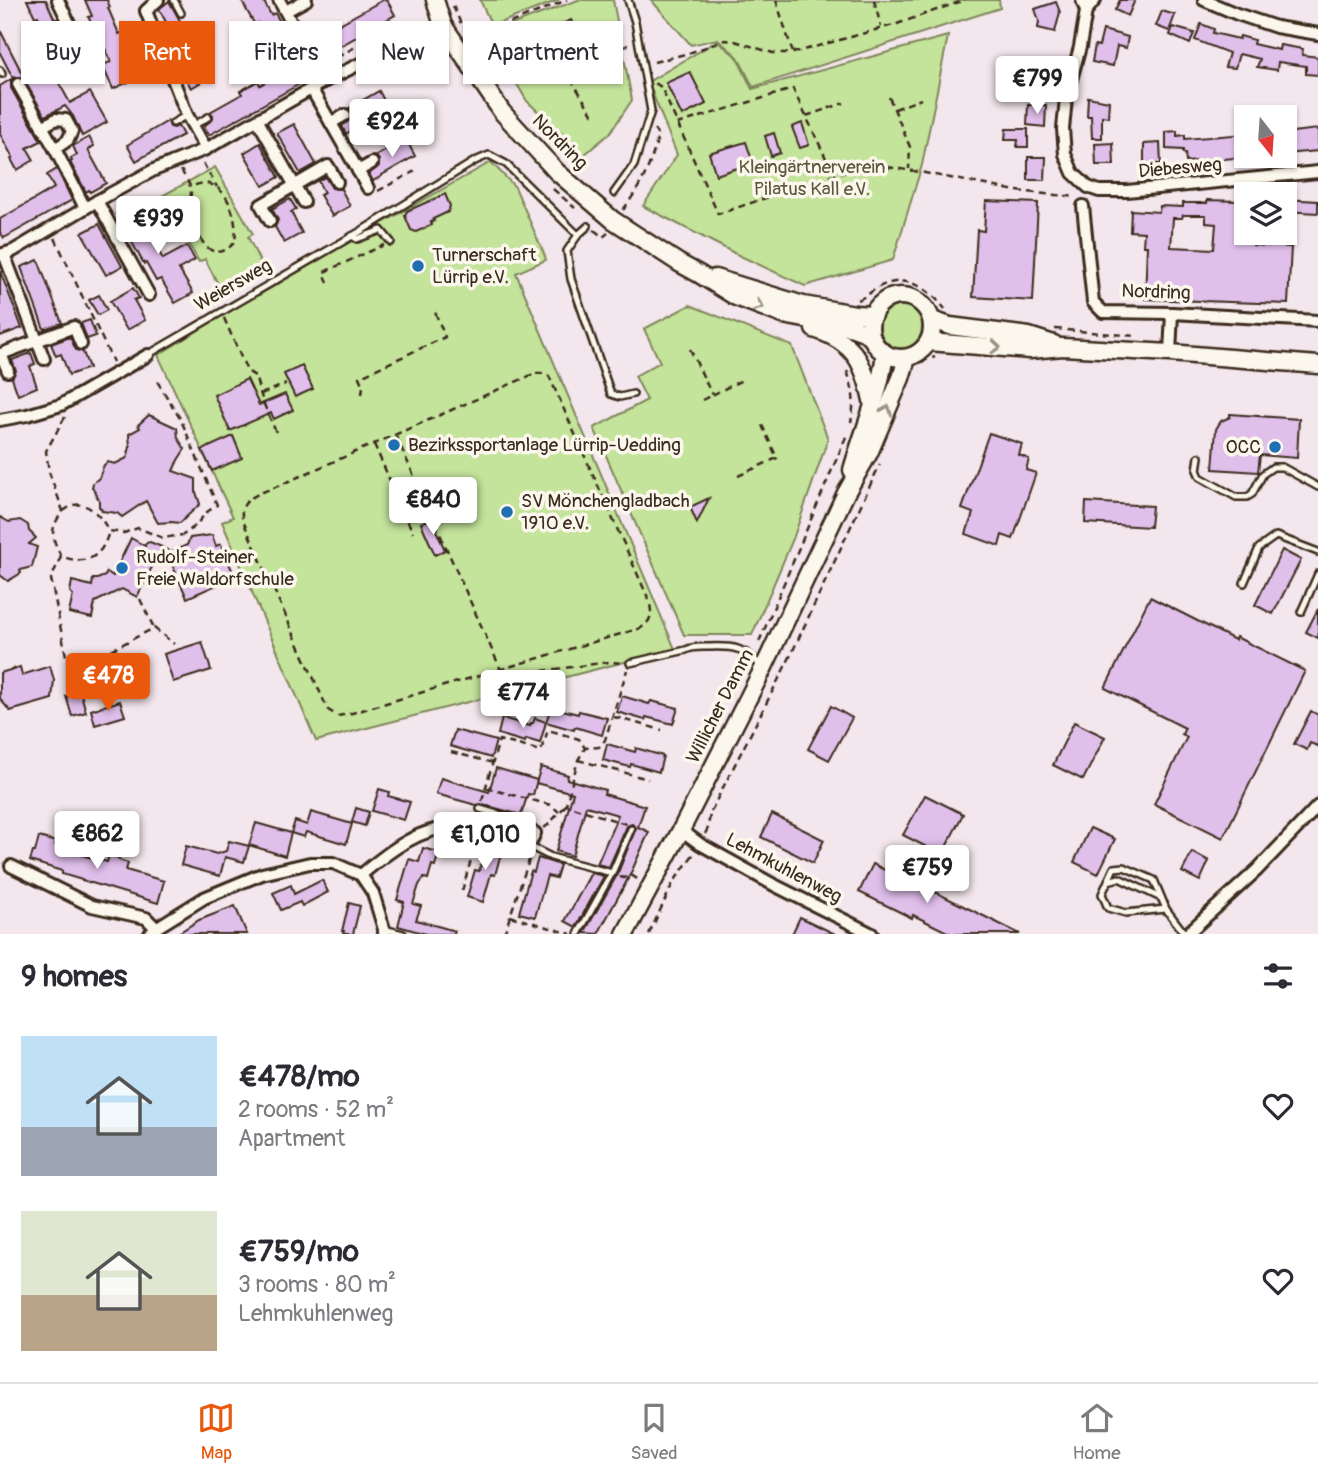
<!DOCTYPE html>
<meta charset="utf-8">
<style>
body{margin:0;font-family:Pangolin,sans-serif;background:#f7f7f7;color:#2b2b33;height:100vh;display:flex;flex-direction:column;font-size:26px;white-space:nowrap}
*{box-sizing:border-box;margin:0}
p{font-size:23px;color:#7c7c81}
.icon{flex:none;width:38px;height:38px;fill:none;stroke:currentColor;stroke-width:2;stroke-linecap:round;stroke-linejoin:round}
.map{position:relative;height:934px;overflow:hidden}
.details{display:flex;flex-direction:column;background:#fff;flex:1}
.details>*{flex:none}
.banner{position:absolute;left:21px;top:21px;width:700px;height:63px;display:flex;gap:14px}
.needle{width:46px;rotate:163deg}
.controls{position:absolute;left:1234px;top:105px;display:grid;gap:14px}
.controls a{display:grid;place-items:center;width:63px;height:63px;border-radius:0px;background:#fff;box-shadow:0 2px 5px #0004;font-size:35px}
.price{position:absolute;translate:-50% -60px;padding:0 16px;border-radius:7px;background:#fff;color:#222;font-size:23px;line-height:46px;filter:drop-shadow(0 2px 4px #0008)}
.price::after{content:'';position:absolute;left:50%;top:42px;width:21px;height:16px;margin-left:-10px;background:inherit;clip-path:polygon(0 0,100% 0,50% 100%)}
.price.selected{background:#ea580c;color:#fff}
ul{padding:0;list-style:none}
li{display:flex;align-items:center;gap:21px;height:175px;padding:0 21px}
li span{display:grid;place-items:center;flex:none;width:196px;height:140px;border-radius:0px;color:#555}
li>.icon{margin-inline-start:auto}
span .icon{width:84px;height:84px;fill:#fffc;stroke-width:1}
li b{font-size:30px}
h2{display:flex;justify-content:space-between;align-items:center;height:84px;padding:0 21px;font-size:30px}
.tag{padding:0 24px;border-radius:0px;background:#fff;box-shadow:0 2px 5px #0004;font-size:24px;line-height:63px}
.tag.selected{background:#ea580c;color:#fff}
.menu{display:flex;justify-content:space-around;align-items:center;height:98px;border-top:2px solid #e1e1e2;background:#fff;font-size:19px;color:#7c7c81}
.menu a{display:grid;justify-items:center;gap:4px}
.menu .selected{color:#ea580c}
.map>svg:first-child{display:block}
</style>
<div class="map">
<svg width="1318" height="934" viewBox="0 0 1318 934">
<rect width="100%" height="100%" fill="#f3e6ec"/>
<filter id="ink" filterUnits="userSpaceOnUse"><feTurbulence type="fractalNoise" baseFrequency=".0143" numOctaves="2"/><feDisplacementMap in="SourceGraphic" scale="14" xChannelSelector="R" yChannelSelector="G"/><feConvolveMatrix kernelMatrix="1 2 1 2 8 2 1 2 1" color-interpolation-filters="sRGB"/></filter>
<g filter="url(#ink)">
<g fill="#c4e39b" stroke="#80865c" stroke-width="2">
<path d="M480 0H559L492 26Z"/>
<path d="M578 0H613L632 100 610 133 584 155 527 101 487 34Z"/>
<path d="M651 0H999L1000 8 753 87 738 57 717 39 691 45Z"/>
<path d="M948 36 922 165 893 260 805 286 736 254 643 206 677 155 648 82 717 41 737 57 752 89Z"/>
<path d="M491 162 515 187 545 256 546 260 516 273 675 649 316 741 222 522 233 517 158 355 276 283Z"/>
<path d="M215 167 253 234 248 237 261 264 220 288 205 259 199 262 162 196Z"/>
<path d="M690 305 792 346 828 439 793 539 752 635H684L594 428 647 400 635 376 660 362 644 329Z"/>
<circle cx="901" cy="327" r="21"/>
</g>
<g fill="#e1bfeb" stroke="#3b2a1e" stroke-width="2" fill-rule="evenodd">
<path d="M27 0H46L55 20 58 18 65 36 59 39 63 45 51 51 44 35 46 34 38 16 35 17Z"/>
<path d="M85 0H107L110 7 108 8 119 34 123 32 136 62 128 65 133 80 113 89 102 65 111 62 102 42 88 17 92 16Z"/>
<path d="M241 0H263L271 15 275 13 301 58 292 64 277 39 270 43 258 23 255 25Z"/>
<path d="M383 0H387L395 15 337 48 338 50 323 59 318 48 330 41 332 35 326 32 312 39 306 29 321 21 327 31Z"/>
<path d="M1120 0H1135L1128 16 1115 10Z"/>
<path d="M169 1 194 46 191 48 208 78 191 88 174 57 177 55 160 25 166 22 159 9Z"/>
<path d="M1056 2 1060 12 1055 32 1038 28 1039 21 1035 9Z"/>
<path d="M1162 11 1175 15 1169 31 1156 26Z"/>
<path d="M571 20 576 31 562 37 557 26Z"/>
<path d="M1201 24 1214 29 1213 33 1239 39 1240 36 1254 40 1253 44 1279 50 1280 45 1303 49 1302 55 1318 57V75L1306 74V66L1278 62 1277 70 1257 67 1260 59 1239 54 1235 68 1225 67 1229 53 1195 40Z"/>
<path d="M1173 27 1194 33 1190 44 1170 35Z"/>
<path d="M0 30 23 75 47 61 70 103 90 92 107 122 82 136 73 116 65 106 45 116 24 80 21 77H15L11 81V88L41 141 27 148 34 160 17 170 11 159 13 158 0 134V86L13 78 0 53Z"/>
<path d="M1103 30 1128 37 1126 48 1117 46 1113 66 1092 62 1095 45 1099 46Z"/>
<path d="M1030 64 1049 65 1048 81 1029 79Z"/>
<path d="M291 67 292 70 295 72 306 67 312 77 209 135 204 126 213 119V115L210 112 242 94 240 91 258 81 260 85Z"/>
<path d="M690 72 706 104 682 116 666 83Z"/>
<path d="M379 91 388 108 355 127V128L346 134 342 126 352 118V112L349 108Z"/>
<path d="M1088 97 1109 101 1108 117 1102 116V138H1092L1091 116H1087Z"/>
<path d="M1028 105H1046L1045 127 1027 125Z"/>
<path d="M168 121 170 127 174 128 178 126 183 135 136 161 127 145Z"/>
<path d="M802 123 809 145 800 148 792 127Z"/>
<path d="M294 124 316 164 300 173 277 133Z"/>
<path d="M1006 129H1028V147H1017L1018 140H1005Z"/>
<path d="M1318 129V151L1284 154V133Z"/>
<path d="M1177 131V136L1185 135V139L1245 134 1247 157 1186 162 1185 153H1183V150L1166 149V132Z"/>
<path d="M774 133 780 153 771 156 765 136Z"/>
<path d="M89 137 94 146 88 150 106 183 90 192 89 190 86 192 70 162 72 161 71 158 77 155 73 146Z"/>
<path d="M406 139 415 156 382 175V176L373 181 369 174 379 166V160L376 156Z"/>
<path d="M746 142 753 163 716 175 709 153Z"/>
<path d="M260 143 279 177 263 186 244 153Z"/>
<path d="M1113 143 1114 165H1096L1095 144Z"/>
<path d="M1160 143 1161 164H1144V144Z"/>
<path d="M1028 157H1046L1045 180H1028Z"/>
<path d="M57 169 72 200 4 238 0 232V219L54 188 47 175Z"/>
<path d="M325 177 332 188 341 189 350 206 332 216 320 195 324 193 318 181Z"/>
<path d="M445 194 450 206 448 212 433 219 434 221 431 222 432 225 416 232 411 230 405 216 407 211Z"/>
<path d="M290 199 296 209 291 212 302 233 284 243 275 227 278 220 272 209Z"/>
<path d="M1284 199 1318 201V213L1284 211Z"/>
<path d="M1207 200 1238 201 1237 230 1253 233V245L1291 247 1288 304 1145 299 1147 246H1143L1144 232 1130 231 1131 210 1159 212 1160 206 1183 207V208V203H1207ZM1183 215H1206V223L1216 224 1214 249 1171 247 1173 218H1182Z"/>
<path d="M986 201 1038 203 1033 301 973 297 977 230 984 231Z"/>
<path d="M132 205 163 259 187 246 195 260 179 269 193 293 175 303 161 279 156 281 146 263 144 264 116 214Z"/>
<path d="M99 224 122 266 106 275 82 233Z"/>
<path d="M38 260 62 323 44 329 21 267Z"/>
<path d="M0 271 22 328 0 336Z"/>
<path d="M133 288 139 298 134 300 145 320 127 330 110 301Z"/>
<path d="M99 295 107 310 98 315 89 300Z"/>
<path d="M90 320 96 336 87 339 81 323Z"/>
<path d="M70 337 76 350 83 352 89 368 69 375 61 354 56 356 51 344Z"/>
<path d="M31 353 35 364 30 366 37 387 18 395 12 378 16 371 12 360Z"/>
<path d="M302 366 313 389 295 397 284 374Z"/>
<path d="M247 379 259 405 285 394 293 410 274 419 271 413 230 431 214 395Z"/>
<path d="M1230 414 1299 419 1297 458 1260 455 1258 472 1213 469 1216 429 1221 421 1230 417Z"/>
<path d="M149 415 177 428 178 438 185 449 178 460 173 471 196 479V492L200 504 180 523 171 522 158 523 146 501 122 517 117 513 102 511 101 508 99 507V500L92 487 93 483 99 478 104 465 108 462 115 464 127 458 130 447 129 434 140 428 138 425Z"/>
<path d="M989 433 1022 444 1019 455 1029 459 1026 470 1036 473 1013 539 1002 535 999 546 966 534 973 513 962 509Z"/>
<path d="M233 436 242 458 212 471 202 450Z"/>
<path d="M709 498 697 523 690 507Z"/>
<path d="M1086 502 1152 506 1150 527 1085 523Z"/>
<path d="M0 517 9 522 20 520 28 525 29 531 36 538 29 544 37 547 32 567 20 570 21 573 8 581 0 575Z"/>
<path d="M431 519 445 550 435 555 421 523Z"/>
<path d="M212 535 216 546 221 544 235 577 187 598 165 549 176 554 174 551 187 545 190 538Z"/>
<path d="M131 538 145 546 146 543 150 542 162 547 137 597 122 589 95 602 92 618 69 613 73 595 70 592 72 581 92 586 93 579H97L105 576 107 572 113 576Z"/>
<path d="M1282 550 1301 560 1273 614 1255 605Z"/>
<path d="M1150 597 1235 640 1236 637 1305 671 1223 838 1154 804 1187 737 1182 734 1185 728 1105 688Z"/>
<path d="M1318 609V638L1306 632Z"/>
<path d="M202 642 211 670 173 682 164 654Z"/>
<path d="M50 666 54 680 52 699 10 711 0 699V673L20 667 22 675Z"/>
<path d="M81 694 86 712 72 716 66 696Z"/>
<path d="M622 696 649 704 651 701 678 708 673 724 646 717 645 720 617 712Z"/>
<path d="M120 701 125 716 95 725 91 710Z"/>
<path d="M831 706 852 718 829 760 808 749Z"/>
<path d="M551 707 578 714 579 711 607 718 602 735 575 727 574 730 546 722Z"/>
<path d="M1311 711 1318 715V746L1310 743 1307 750 1294 744Z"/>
<path d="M502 718 530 726 531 723H533L535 718 546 722 540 743 526 739 525 742 498 734Z"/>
<path d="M1074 722 1105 737 1083 780 1053 765Z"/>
<path d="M455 730 496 741 491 758 450 746Z"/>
<path d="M607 744 635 752 636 748 663 756 659 772 631 764 630 767 603 760Z"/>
<path d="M541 767 568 775 567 779 605 790 604 794 645 806 638 827 649 832 630 875 598 934 584 933 617 875 636 828 632 824 627 826 609 867 597 864 618 815 586 806 572 856 556 851 573 793 536 783Z"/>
<path d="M496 768 537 780 533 795 528 794 521 815 481 804 476 805 436 794 441 778 489 792Z"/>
<path d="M379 789 389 792 388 796 410 802 404 820 372 811Z"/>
<path d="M925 795 963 814 942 855 903 835Z"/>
<path d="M356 808 369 812 365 826 352 822Z"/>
<path d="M311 812 352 824 346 844 306 832 304 837 291 833 295 821 307 825Z"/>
<path d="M772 814 824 840 813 863 761 837Z"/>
<path d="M482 815 518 826 516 834 480 824Z"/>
<path d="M256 823 291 833 285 856 249 845Z"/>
<path d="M1090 828 1115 839 1098 874 1074 862Z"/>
<path d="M39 837 56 842 55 845 69 849 68 851 107 862 109 855 119 858V860L128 863 126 870 164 881 158 903 62 874V871L30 861 33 852H35Z"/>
<path d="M441 838 457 842 453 856 439 852 435 866 432 865 428 879 424 878 419 885 413 904 421 906 416 920 455 931 454 934H426L398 926 404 902 397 900 409 859 419 862 423 848 437 852Z"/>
<path d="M229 841 249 846 244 862 225 857 220 876 181 865 186 846 217 854 226 851Z"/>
<path d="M487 842 503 846 495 875 491 874 483 902 467 897 475 870 479 871Z"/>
<path d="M1192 852 1209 861 1200 881 1182 872Z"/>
<path d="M538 858 560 865 556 878 547 876 535 917 519 913 531 871 534 872Z"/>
<path d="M873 864 925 890 927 888 1020 934H951L913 915 912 918 859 892Z"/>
<path d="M591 873 604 876 576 927 565 921Z"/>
<path d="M322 880 328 892 302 906 300 902 281 910 273 893 291 885 294 894Z"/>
<path d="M349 903 360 906 353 934H343L344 931H342Z"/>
<path d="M235 906 247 934H177L199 920Z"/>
<path d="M800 917 835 934H792Z"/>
</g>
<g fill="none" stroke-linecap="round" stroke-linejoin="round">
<defs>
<g id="lane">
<path d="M174 0 181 13"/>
<path d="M306 49 327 37"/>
<path d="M296 67 311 58"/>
<path d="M0 70 2 74"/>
<path d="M173 123 187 115"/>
<path d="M193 126 208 117"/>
<path d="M614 193 634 165 651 111 635 22 628 0"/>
<path d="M588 226 578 235 567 251 571 279 611 394 620 397 633 394"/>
<path d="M352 236 357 239 381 230 391 242"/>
<path d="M149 354 361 231 475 161 489 155 506 164 578 235"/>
<path d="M1199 457 1197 470 1200 477 1236 497H1247L1252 494 1263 474 1273 467H1282L1318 487"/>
<path d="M1244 583 1259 548 1276 536 1318 552"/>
<path d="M1301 612 1318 574"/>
<path d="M630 663 686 650C693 646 701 647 709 647 733 646 744 647 761 666"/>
<path d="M480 809 525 822 535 833"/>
<path d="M529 846 551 857 612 873"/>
<path d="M1108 881 1119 878 1161 898"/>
<path d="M1166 909 1126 913 1108 908 1102 894 1114 868 1124 867 1154 880 1166 909 1185 934"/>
<path d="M384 929 403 934"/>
<path d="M578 934 612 873 631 829"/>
</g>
<g id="street">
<path d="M58 0 84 54"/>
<path d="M158 0 146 11 187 115 206 149"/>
<path d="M279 0 306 49 325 81"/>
<path d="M1082 0 1086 11 1080 47 1066 98 1063 129 1065 154 1073 173 1088 187 1099 191H1127L1318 172"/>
<path d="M1204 0 1237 14 1276 27 1318 34"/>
<path d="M286 11 306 0"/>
<path d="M1086 11 1095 0"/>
<path d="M18 84 55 149 85 208"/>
<path d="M312 90 368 188"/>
<path d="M258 121 304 202"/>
<path d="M331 123 345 115"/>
<path d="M42 127 56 119 66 120 72 131 68 140 55 149"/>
<path d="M358 171 372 163"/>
<path d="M97 201 149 295"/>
<path d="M1083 206 1093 302 1103 312 1172 313 1318 321"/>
<path d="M270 221 261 205 328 166 337 182"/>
<path d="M4 254 44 359"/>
<path d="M0 255 13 251 97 201 154 170 206 149 325 81 423 33 443 25"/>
<path d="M1170 353 1172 313"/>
<path d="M8 371 1 354 74 327 81 344"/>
<path d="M0 420 27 415 61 405 148 355"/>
<path d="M681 830 700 844 774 885 872 934"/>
<path d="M11 866 92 906 146 918 156 928"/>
<path d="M361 875C388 852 423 824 461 828 483 831 508 840 529 846L535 833"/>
<path d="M150 934 156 928 204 898 262 874 310 863H333L361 875 373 893 384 929V934"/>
<path d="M1187 934 1257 870 1318 806"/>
</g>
<g id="secondary">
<path d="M435 0 443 25 502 112 557 172 613 220 679 263 699 274 736 297 783 315 853 328 864 332 872 338"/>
<path d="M715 278 803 305 855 314 873 315"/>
<circle cx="901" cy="327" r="31"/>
<path d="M932 320 950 326 1029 336 1054 344"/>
<path d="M814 329C856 342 865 365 873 405"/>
<path d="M929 342 1030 350 1063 347 1170 353 1318 365"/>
<path d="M852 470C863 431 880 394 885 353"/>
<path d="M625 934 681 830 763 669 846 493 869 453 901 378 907 358"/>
</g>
</defs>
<use href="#lane" stroke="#3b2a1e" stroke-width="10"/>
<use href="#street" stroke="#3b2a1e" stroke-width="16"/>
<use href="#secondary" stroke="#3b2a1e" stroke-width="21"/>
<g stroke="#3b2a1e" stroke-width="2.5" stroke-dasharray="7 5" stroke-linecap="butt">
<path d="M776 0 793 53"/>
<path d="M874 0 881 27"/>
<path d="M453 6 462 26"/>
<path d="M464 29 490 31 567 0"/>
<path d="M654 62 689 53 725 40 735 41 773 53H793L897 24 965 0"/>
<path d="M327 63 394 25"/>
<path d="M548 81 564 73 568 74"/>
<path d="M655 83 661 87 718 214 867 164 920 172 1016 191 1076 197"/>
<path d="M889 97 910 147 909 169"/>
<path d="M895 109 921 99"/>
<path d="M593 115 568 74 632 43"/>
<path d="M806 116 844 103"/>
<path d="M677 124 793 89 834 175"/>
<path d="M353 138 387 119"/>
<path d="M203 163 217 187"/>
<path d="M181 170C184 176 190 183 191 190 191 195 190 201 190 206 192 222 204 263 227 249 230 247 233 244 235 242 239 217 224 170 191 187"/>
<path d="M553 189 575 208"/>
<path d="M378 191 415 171"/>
<path d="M623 210C642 184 650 168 658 136L654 129"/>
<path d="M594 230 603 237 608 233"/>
<path d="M55 238 113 362"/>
<path d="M328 283 324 272 384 245"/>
<path d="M858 300C865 297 871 292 877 288 905 273 927 286 945 309"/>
<path d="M224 318 247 371 255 376 263 402 276 432"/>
<path d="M1055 329 1136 336"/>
<path d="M690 349 712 395"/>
<path d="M921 362 935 357"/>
<path d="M847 371C854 391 855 401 851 422"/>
<path d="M536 373H541L549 376 649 600C652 613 653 620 641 628L352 713 338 716 328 710 243 521C236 497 263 493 280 485Z"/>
<path d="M261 394 286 384"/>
<path d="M362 394 363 386 359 377 445 337 435 312"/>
<path d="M702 400 744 379"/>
<path d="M65 417 46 451 49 472 63 511C49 530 51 536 61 556 86 566 102 558 109 531L124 533 138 528 163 538 183 535 195 526 207 512 217 505 181 420 157 381"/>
<path d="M396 436 501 670 504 674 511 675 609 662 623 663"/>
<path d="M374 444 413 533"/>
<path d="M738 476 777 458 762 425"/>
<path d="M63 511C67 509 70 506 73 505 90 501 102 519 109 531"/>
<path d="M61 556 51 579 67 661 86 663 154 628 174 644"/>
<path d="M140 599 154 628"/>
<path d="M759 642 848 432"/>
<path d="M614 717 662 730"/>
<path d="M451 752 493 763"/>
<path d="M578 760 648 779"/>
<path d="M486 788 551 805 559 812"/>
<path d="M482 801 499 740 541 751 548 730 579 739 585 748"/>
<path d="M626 824 566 805 578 760 585 748 599 747 605 740 627 670"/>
<path d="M544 828 548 825 566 805"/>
<path d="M705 834 708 828 710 813 789 659 880 464"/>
<path d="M620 877 624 878 631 875 639 880"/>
<path d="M462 891 476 843"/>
<path d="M510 916 571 934"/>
<path d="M504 934 530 857"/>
<path d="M649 934 673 883 695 852"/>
</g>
<use href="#lane" stroke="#fbf7ec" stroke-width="5"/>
<use href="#street" stroke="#fbf7ec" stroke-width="10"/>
<use href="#secondary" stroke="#fbf7ec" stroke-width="16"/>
</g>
<defs><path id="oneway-chevron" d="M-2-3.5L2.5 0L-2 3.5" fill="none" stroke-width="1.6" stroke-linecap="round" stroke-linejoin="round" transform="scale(1.75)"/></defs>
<g stroke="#9b9085">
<use href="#oneway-chevron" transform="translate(759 306) rotate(20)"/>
<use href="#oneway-chevron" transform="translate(996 347) rotate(5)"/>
<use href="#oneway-chevron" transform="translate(887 410) rotate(-67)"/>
</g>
</g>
<g fill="#1f6fb2" stroke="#fbf7ec" stroke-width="2.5">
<circle cx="418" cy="266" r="7"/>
<circle cx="394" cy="445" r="7"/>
<circle cx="1275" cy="447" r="7"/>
<circle cx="507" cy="512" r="7"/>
<circle cx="122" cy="568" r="7"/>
</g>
<g text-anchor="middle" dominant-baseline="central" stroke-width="7" stroke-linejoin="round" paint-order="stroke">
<g font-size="19" fill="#3b2a1e" stroke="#fbf7ec">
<text transform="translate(560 142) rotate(45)">Nordring</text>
<text transform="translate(1180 168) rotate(-5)">Diebesweg</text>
<text transform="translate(233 285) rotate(-30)">Weiersweg</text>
<text transform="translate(1156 292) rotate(2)">Nordring</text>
<text transform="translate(720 706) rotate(-63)">Willicher Damm</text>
<text transform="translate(784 868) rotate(28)">Lehmkuhlenweg</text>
</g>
<g font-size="19" fill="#5d583d" stroke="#fbf7ec">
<text x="812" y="167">Kleingärtnerverein<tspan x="812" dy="22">Pilatus Kall e.V.</tspan></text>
</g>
<g font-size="19" fill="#3b2a1e" stroke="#fbf7ec" text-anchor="start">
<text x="432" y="255">Turnerschaft<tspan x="432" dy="22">Lürrip e.V.</tspan></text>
<text x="408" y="445">Bezirkssportanlage Lürrip-Uedding</text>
<text x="1261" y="447" text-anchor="end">OCC</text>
<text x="521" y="501">SV Mönchengladbach<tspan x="521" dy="22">1910 e.V.</tspan></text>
<text x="136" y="557">Rudolf-Steiner<tspan x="136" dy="22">Freie Waldorfschule</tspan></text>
</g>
</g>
</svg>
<div class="controls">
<a><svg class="needle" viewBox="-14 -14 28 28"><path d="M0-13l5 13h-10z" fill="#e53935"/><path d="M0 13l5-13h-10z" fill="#7c7c81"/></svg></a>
<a><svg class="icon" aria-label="layers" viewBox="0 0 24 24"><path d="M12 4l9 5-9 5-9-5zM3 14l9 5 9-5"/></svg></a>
</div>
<b class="price" style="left:1037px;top:116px">€799</b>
<b class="price" style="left:392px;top:159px">€924</b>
<b class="price" style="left:158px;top:256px">€939</b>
<b class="price" style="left:433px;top:537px">€840</b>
<b class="price selected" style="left:108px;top:713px">€478</b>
<b class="price" style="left:523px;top:730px">€774</b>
<b class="price" style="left:97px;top:871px">€862</b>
<b class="price" style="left:485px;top:872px">€1,010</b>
<b class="price" style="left:927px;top:905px">€759</b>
<div class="banner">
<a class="tag">Buy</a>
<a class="tag selected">Rent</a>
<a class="tag">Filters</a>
<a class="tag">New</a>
<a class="tag">Apartment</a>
</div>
</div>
<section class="details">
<h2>9 homes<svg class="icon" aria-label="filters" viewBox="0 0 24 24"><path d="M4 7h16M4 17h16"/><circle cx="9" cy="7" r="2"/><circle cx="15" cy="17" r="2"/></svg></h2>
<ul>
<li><span style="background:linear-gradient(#bfe0f5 65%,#9aa5b1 0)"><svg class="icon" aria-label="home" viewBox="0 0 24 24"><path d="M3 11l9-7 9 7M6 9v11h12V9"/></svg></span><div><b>€478/mo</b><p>2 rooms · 52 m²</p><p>Apartment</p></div><svg class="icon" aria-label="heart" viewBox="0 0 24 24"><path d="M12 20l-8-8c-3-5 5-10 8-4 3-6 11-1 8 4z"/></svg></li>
<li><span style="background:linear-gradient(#dfe7d0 60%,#b9a48a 0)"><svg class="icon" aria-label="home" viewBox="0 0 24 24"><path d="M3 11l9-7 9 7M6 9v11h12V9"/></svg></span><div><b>€759/mo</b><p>3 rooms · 80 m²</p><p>Lehmkuhlenweg</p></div><svg class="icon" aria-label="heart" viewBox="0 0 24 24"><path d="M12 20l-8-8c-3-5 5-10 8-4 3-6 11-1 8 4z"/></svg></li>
</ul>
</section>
<nav class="menu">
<a class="selected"><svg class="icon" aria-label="map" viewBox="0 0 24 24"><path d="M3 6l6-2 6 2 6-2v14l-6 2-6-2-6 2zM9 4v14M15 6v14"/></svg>Map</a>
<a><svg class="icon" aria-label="saved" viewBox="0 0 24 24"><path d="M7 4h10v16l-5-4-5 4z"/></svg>Saved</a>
<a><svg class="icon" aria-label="home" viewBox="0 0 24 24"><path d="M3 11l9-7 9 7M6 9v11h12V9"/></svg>Home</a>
</nav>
